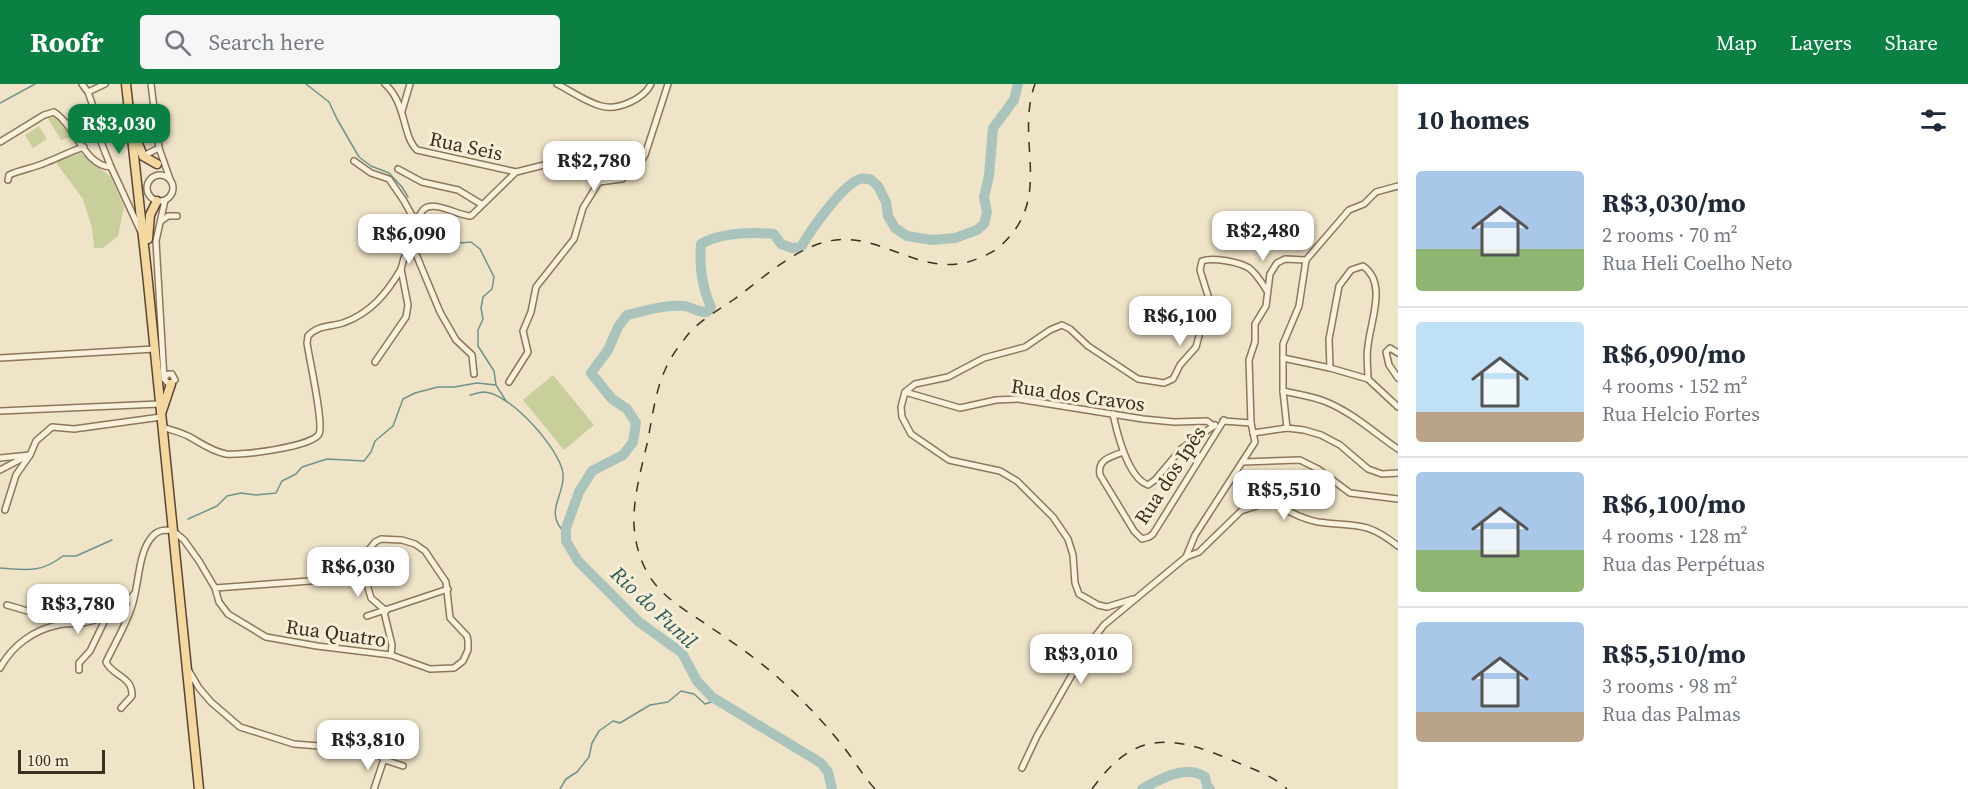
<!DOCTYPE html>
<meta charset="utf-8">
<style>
body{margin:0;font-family:"Source Serif 4",serif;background:#f6f6f7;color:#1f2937;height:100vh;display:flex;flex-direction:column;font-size:22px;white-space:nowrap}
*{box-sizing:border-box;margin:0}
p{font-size:20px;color:#747a83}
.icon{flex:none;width:33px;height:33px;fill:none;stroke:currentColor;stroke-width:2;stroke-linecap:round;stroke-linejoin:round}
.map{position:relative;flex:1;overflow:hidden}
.drawer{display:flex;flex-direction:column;background:#fff;width:570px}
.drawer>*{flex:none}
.scale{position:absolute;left:18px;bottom:15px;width:87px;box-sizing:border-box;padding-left:6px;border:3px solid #3d2e20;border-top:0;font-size:16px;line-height:21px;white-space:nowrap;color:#3d2e20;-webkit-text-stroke:4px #f7eed8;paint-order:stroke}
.price{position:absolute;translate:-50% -51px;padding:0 14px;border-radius:12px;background:#fff;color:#222;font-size:20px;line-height:39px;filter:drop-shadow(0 2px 3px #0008)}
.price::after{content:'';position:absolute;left:50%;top:36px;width:18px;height:14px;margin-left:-9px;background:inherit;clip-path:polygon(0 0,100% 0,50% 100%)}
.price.selected{background:#0b8043;color:#fff}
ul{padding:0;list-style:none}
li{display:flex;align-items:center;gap:18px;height:150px;padding:0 18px}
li+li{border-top:2px solid #e0e1e3}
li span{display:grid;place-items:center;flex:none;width:168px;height:120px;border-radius:6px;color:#555}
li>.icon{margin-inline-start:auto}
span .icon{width:72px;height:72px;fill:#fffc;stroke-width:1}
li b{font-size:26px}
h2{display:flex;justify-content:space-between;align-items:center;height:72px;padding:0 18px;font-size:26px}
header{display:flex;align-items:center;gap:36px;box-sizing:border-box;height:84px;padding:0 30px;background:#0b8043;color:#fff}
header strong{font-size:28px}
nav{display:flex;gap:33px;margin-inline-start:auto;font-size:21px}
.search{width:420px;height:54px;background:#f6f6f7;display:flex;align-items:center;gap:15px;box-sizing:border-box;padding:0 21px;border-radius:6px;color:#747a83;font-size:22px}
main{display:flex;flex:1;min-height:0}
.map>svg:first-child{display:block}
</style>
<header>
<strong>Roofr</strong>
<div class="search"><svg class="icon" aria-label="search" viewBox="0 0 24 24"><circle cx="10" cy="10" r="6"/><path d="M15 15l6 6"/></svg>Search here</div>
<nav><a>Map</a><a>Layers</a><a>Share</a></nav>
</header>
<main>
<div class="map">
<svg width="1398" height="705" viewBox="0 0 1398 705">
<rect width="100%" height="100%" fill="#f0e4c8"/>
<g fill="#c9cf9b">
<path d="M53 31 58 33 71 53 61 56 47 33Z"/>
<path d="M39 42 47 55 33 64 25 51Z"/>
<path d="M78 67 111 93 124 123 118 152 103 164H94L92 144 83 115 57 80 59 76Z"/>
<path d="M553 291 594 341 564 366 523 316Z"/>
</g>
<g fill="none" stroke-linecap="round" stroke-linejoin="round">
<g stroke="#6f938a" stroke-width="1.5">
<path d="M306 0 329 18 337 35 359 73 371 82 389 89 402 103 408 113"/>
<path d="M0 19 35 0"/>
<path d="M426 133C430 135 436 137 439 140 452 154 450 161 471 158L480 165 494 193 492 205 483 213 481 224 483 235 478 246V262L494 287 496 301 506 317"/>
<path d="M470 311C474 310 480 308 484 308 510 309 559 364 563 389 566 411 542 428 566 450"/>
<path d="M188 435 217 422 227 412 241 409 256 411 276 409 282 397 296 390 302 383 327 375 364 377 371 368 375 357 393 342 403 315 415 309 438 303H454L477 299 496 301"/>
<path d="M0 484C27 486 41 489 63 472H76L112 456"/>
<path d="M560 705 566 695 577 688 589 673 592 659 599 647 613 637 620 639 650 621 668 618 681 607 694 610 705 620 717 616"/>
</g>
<g stroke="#a9c4bc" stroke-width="10">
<path d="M832 705 828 688 821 679 712 613 697 597 682 569 639 538 578 477 566 457V444L579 408 592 387 623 371 633 358 636 339 627 325 612 315 591 289 608 266 618 243 627 231C645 227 666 220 684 222 693 223 698 229 707 228L711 223C702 204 699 180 701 160 722 148 751 148 774 150L781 160 792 164 801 163C810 147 843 100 860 95 863 94 866 95 870 95L878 102 886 118 888 132 895 144 907 152 932 156 955 154 977 146 984 140 987 129 984 113 989 92 993 44 1014 16 1018 0"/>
<path d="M1142 705C1160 695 1186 680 1205 693L1207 702 1210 705"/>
</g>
<defs>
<g id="street">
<path d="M82 0 88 8 95 28 101 58 111 83 141 148"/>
<path d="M151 0 159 64 170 95"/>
<path d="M385 0C407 20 402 52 417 66L516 88"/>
<path d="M557 0C571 7 586 18 601 22 617 27 644 15 651 0"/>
<path d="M88 8 105 0"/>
<path d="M402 27 410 0"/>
<path d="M0 58 44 31 54 28C76 42 84 82 111 83"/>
<path d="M143 72 159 64"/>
<path d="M354 77 371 89 389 95 404 117 415 137 413 163 440 228 456 256 472 271 474 290"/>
<path d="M398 85 422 98 458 106 481 120"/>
<path d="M571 85 599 98 622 95"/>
<circle cx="160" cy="104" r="13"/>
<path d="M8 96 9 91C22 85 35 84 47 78 60 73 71 67 84 63"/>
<path d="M161 137 168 132H177"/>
<path d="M415 137C418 134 421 128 424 125 435 116 458 132 471 132L516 88 548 80 571 85 579 80C598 83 634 91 645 71L668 0"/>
<path d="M1398 269 1390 264 1386 268 1389 281 1398 294"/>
<path d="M0 274 154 265"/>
<path d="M1283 274 1330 284 1368 295 1398 323"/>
<path d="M375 278 406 233 408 221 401 185 404 174 413 163"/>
<path d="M1330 284 1329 255 1339 202 1351 186 1363 182C1388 199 1370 238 1368 262 1366 272 1368 284 1368 295"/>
<path d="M165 293 168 290H172L175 296 169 300 164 295 156 157 165 116"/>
<path d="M509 298 528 268 523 247 531 228 536 203 574 155 583 124 599 98"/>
<path d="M1283 307C1296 310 1311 312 1324 317 1352 328 1373 348 1398 365"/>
<path d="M905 308 960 324 996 316 1018 315 1143 335 1174 338 1207 337 1214 342"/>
<path d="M0 327 159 320"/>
<path d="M1113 330C1117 349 1128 394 1148 401L1155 396 1181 365 1215 341"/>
<path d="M1223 337 1251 339"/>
<path d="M162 343C171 346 180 348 188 352 201 359 211 367 226 370 239 372 312 363 319 350 324 339 309 274 307 259L308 252C318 241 330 243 343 239 371 229 387 209 401 185"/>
<path d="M1287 344 1283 307V260L1299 222 1306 176"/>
<path d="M1253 349 1287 344 1304 346 1321 351 1340 361 1368 385 1382 390 1398 389"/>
<path d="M1123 368C1111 373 1097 375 1100 391L1134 447 1142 455 1149 453 1153 450 1224 336"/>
<path d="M0 374 30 371 36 357 52 343 74 345 161 333"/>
<path d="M1243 378 1300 376 1318 385 1350 409 1398 415"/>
<path d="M0 386 23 374"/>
<path d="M5 426 16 391 30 371"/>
<path d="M1186 473 1195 451 1255 358 1251 339 1249 276 1255 258V240L1266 222 1270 190 1277 179 1285 175 1306 176 1349 126 1364 120 1376 108 1398 102"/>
<path d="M358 479 365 493 371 514 386 527"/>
<path d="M1133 515 1107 523 1098 521 1079 510 1075 499 1073 471 1068 455 1053 433 1017 397 1000 387 949 376 911 350 902 333 901 323 905 308 915 300 948 293 984 274 1025 263 1050 246 1062 241 1070 245 1088 262 1138 295 1164 299 1173 295 1180 281 1196 263 1199 252 1198 233 1209 215 1200 186 1202 177C1213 173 1239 178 1249 184 1257 190 1262 199 1267 207"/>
<path d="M7 521 41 531 62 540"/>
<path d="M384 528 392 561 391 571"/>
<path d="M367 532 448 505"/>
<path d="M0 584C12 562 33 546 58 541 66 539 74 540 82 539 101 536 122 527 134 510"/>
<path d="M79 586V579L90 567 107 532"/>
<path d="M189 587 199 604 211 618 240 643 294 660 370 666 388 677 403 682"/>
<path d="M121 624 132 612C133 592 112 592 106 578 115 559 126 541 132 522 139 501 138 470 151 454 157 446 163 446 172 446L184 456 199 477 215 504 219 518 228 530 266 553 317 562 391 571 430 585 454 584 463 577 468 566V557L467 552 450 534 446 498 425 467 415 460 402 456 381 455 375 458 358 479 343 493 337 495 215 504"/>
<path d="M1022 684 1037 652 1090 559 1104 541 1186 473 1199 468 1241 427 1271 417C1285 426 1302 435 1318 438 1356 443 1365 436 1398 462"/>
<path d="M374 705 384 675"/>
</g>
<g id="primary">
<path d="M126 0 147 189 199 705"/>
<path d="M137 57 143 72 157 80"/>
<path d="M148 155 150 131 157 117"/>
<path d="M162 327 171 300"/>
</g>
</defs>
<use href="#street" stroke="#8d765c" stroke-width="8"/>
<use href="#primary" stroke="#5b4430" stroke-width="11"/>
<use href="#street" stroke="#faf1dc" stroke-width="5"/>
<use href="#primary" stroke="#f3d9a0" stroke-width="8"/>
<g stroke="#3d2e20" stroke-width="1.5" stroke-dasharray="10 10" stroke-linecap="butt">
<path d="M875 705C863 692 854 676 842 661 822 636 799 612 774 590 755 574 734 559 713 545 689 528 661 514 647 488 639 474 635 457 634 441 633 414 641 386 647 360 652 336 655 308 665 286 670 274 678 263 686 253 697 238 717 227 733 216 761 196 791 167 825 158 876 144 917 192 968 178 978 175 990 170 998 164 1056 115 1014 58 1035 0"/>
<path d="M1092 705C1135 645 1172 651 1234 677 1252 685 1272 691 1287 705"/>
</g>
</g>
<g text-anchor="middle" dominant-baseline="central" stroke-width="6" stroke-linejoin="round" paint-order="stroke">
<g font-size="20" fill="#3d2e20" stroke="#f7eed8">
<text transform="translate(466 62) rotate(12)">Rua Seis</text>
<text transform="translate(1078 311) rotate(8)">Rua dos Cravos</text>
<text transform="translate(1170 391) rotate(-57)">Rua dos Ipês</text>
<text transform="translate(336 549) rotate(8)">Rua Quatro</text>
</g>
<g font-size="21" font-style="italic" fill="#2f5d5a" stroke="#f7eed8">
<text transform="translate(654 523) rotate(43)">Rio do Funil</text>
</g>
</g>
</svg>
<div class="scale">100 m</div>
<b class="price selected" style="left:119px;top:71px">R$3,030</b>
<b class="price" style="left:594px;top:108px">R$2,780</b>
<b class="price" style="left:1263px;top:178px">R$2,480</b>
<b class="price" style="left:409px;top:181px">R$6,090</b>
<b class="price" style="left:1180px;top:263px">R$6,100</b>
<b class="price" style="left:1284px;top:437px">R$5,510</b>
<b class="price" style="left:358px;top:514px">R$6,030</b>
<b class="price" style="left:78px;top:551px">R$3,780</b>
<b class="price" style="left:1081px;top:601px">R$3,010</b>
<b class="price" style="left:368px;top:687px">R$3,810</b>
</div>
<section class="drawer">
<h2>10 homes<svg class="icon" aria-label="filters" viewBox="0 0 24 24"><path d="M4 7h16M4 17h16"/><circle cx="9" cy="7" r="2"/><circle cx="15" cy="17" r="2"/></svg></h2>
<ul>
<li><span style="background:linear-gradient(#a9c7e8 65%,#8fb573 0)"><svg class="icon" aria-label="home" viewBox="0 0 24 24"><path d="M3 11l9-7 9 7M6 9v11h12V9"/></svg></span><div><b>R$3,030/mo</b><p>2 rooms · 70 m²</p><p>Rua Heli Coelho Neto</p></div></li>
<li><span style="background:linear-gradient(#bfe0f5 75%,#b9a48a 0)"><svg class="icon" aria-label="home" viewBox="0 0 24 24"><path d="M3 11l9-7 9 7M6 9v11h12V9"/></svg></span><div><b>R$6,090/mo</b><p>4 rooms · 152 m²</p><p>Rua Helcio Fortes</p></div></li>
<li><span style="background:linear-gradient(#a9c7e8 65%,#8fb573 0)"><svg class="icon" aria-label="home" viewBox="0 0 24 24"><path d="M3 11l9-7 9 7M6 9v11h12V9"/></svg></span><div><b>R$6,100/mo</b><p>4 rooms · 128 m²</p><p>Rua das Perpétuas</p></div></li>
<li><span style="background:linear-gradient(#a9c7e8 75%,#b9a48a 0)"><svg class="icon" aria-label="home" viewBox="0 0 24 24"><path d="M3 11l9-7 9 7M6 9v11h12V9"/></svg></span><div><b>R$5,510/mo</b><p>3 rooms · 98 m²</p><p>Rua das Palmas</p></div></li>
</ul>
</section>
</main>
